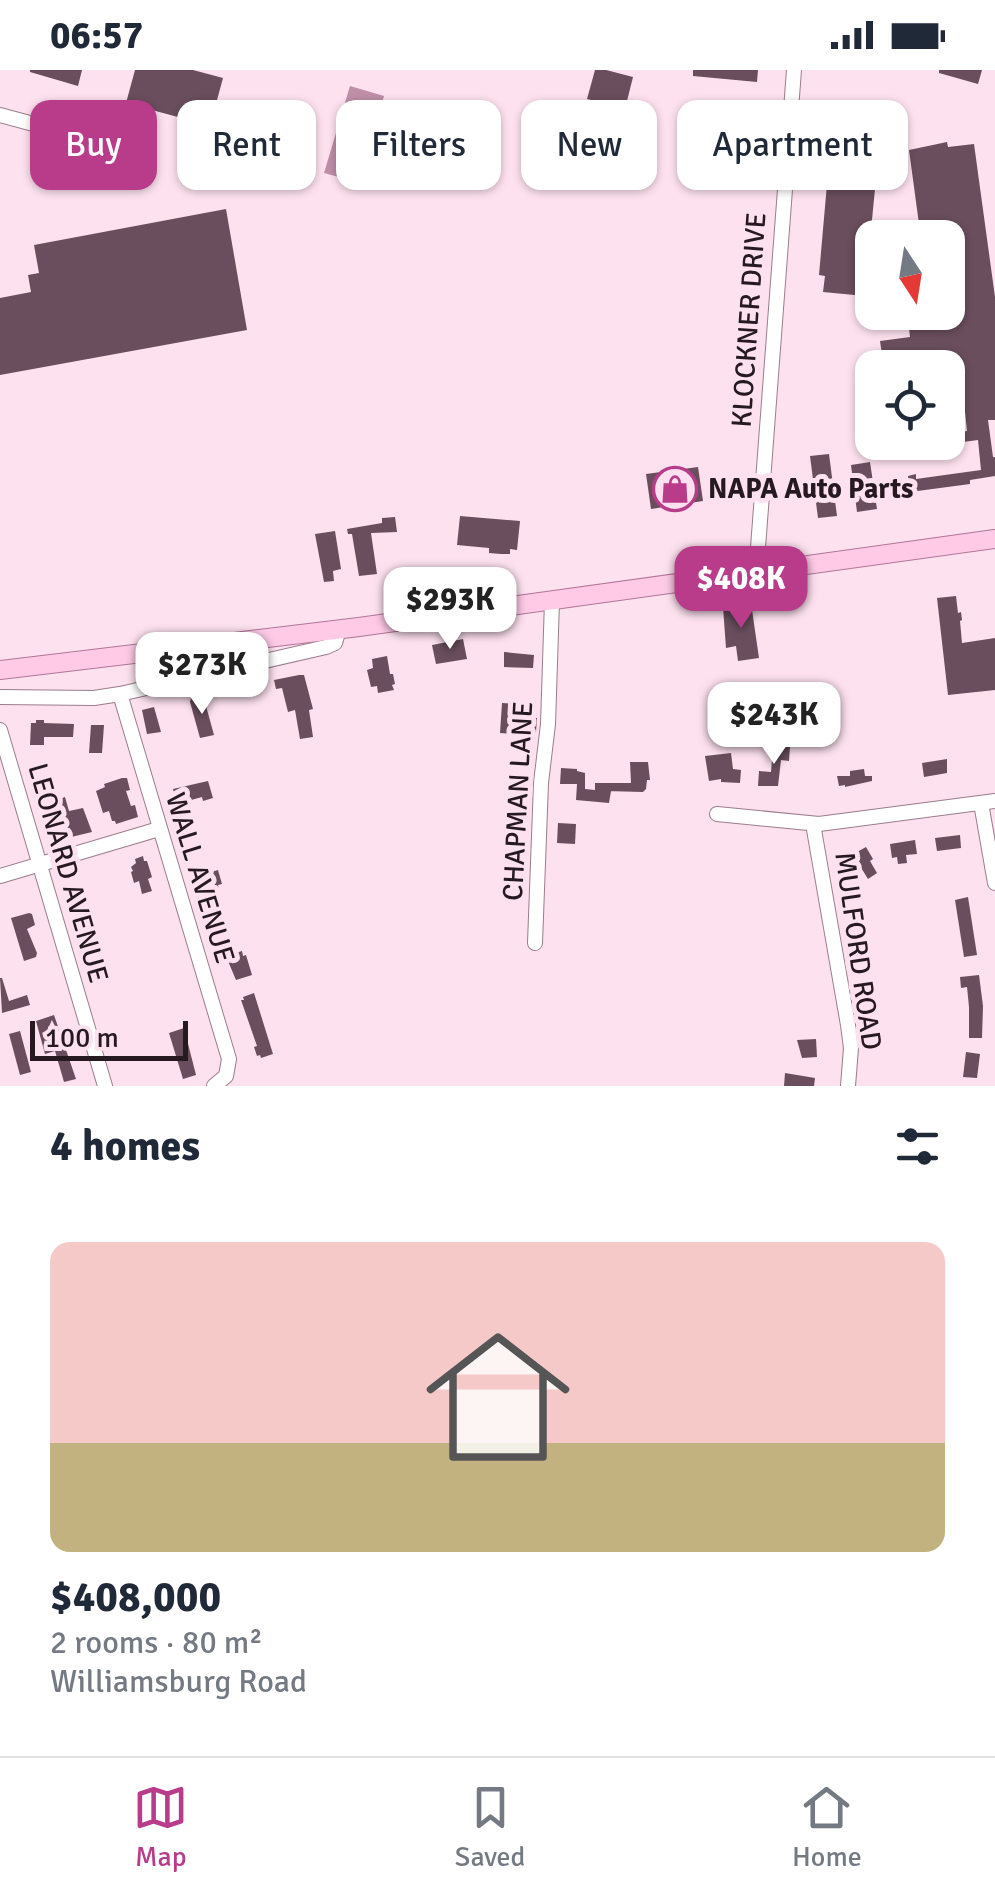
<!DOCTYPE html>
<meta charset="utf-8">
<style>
body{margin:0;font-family:Signika,sans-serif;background:#f6f6f7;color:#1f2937;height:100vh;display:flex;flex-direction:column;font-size:38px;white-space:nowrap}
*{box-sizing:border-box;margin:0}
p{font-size:32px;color:#747a83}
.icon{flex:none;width:55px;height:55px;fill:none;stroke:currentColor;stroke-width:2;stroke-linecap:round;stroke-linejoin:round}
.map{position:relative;height:1016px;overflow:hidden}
.drawer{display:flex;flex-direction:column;background:#fff;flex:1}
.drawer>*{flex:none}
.hud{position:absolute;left:30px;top:30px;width:935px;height:90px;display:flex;gap:20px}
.needle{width:65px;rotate:168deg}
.fabs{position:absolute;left:855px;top:150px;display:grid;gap:20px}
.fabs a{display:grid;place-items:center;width:110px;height:110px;border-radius:20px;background:#fff;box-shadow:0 2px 8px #0004;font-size:50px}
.scale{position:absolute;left:30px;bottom:25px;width:158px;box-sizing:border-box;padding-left:10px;border:5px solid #261a20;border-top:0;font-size:28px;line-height:35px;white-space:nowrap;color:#261a20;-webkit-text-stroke:8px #fde1ef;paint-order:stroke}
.price{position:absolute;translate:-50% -85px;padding:0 22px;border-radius:20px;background:#fff;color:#222;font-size:32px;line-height:65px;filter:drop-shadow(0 2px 5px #0008)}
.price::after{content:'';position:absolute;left:50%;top:60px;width:30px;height:22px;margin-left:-15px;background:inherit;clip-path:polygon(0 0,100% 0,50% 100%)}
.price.selected{background:#b93c8a;color:#fff}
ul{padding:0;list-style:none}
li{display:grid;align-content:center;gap:20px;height:530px;padding:0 50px}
li span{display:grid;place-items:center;height:310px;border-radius:20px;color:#555}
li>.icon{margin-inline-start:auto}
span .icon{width:180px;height:180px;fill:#fffc;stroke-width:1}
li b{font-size:42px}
h2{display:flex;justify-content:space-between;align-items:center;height:120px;padding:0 50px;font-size:42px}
.tag{padding:0 35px;border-radius:20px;background:#fff;box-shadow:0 2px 8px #0004;font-size:35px;line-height:90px}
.tag.selected{background:#b93c8a;color:#fff}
.status{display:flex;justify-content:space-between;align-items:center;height:70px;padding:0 50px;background:#fff;direction:ltr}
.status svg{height:28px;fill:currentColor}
.dock{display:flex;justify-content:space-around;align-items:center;height:140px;border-top:2px solid #e0e1e3;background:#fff;font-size:28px;color:#747a83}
.dock a{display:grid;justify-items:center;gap:5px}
.dock .selected{color:#b93c8a}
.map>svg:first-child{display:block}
</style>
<div class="status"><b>06:57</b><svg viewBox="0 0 49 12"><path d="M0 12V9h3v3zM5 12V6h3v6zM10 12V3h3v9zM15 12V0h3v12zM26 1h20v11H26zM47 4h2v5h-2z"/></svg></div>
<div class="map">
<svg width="995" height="1016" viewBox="0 0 995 1016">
<rect width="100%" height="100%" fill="#fde1ef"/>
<path fill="#bf8fa8" d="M350 16 384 26 357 112 324 103Z"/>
<g fill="#6a4e5d">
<path d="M30 0H82L78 16 30 2Z"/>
<path d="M135 0H193L223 8 211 52 190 46 189 50 126 33Z"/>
<path d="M595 0H606L633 7 625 39 587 29Z"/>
<path d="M693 0H758L757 12 693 6Z"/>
<path d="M939 0H982L978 14 939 3Z"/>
<path d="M947 72 948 77 974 74 995 227V350H988L993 387H995V406L970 410V414L910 422 908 406 916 404V409L981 400 978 370 948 374V364L967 361 965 342 948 345V298H884L880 271 910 267 907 242H958L948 168H896L895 157 919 154 909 80Z"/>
<path d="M827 114 875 119 871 160 872 182H870L865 226 823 222 825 206 819 205Z"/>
<path d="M226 139 247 260 0 305V228L31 222 28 205 39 203 34 175Z"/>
<path d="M829 384 837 446 818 448 810 386Z"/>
<path d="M870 392 877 439 857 442 851 395Z"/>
<path d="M698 397 703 431 651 439 646 404Z"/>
<path d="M460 446 520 451 517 480 510 479V484H501L489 483V478L457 475Z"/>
<path d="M395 447 397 462 371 463 377 504 359 506 352 464H348L347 459 382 453V448Z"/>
<path d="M335 461 341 499 333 501 334 511 324 512 315 464Z"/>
<path d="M956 526 958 543 961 542 962 550 960 551 962 573 995 568V620L948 625 937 528Z"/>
<path d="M751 533 759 588 738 591 736 576 726 578 723 537Z"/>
<path d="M463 569 467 589 436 594 432 575Z"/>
<path d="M504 582 534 585 533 598 504 597Z"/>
<path d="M387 586 390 604H393L395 614 392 615 394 620 378 623 377 616 371 617 367 600 373 598 372 589Z"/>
<path d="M299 605H304L313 639 309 640 313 667 300 669 295 640 288 642 282 618 276 619 274 610Z"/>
<path d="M203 625 214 665 200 668 190 632 191 628Z"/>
<path d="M502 633 531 635 530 648H537L536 662 524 661V665L500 663Z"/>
<path d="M154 637 161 662 147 664 142 640Z"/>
<path d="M36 650H44V653L74 654 73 667H44V675H30L31 653H36Z"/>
<path d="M91 655H104L102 683H89Z"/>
<path d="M773 676 790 677 789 691 781 690 778 716H758L759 701 771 702Z"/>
<path d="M731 683 733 699 741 700 740 713 721 712V709L709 711 705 686Z"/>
<path d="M947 689V703L924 707 922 693Z"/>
<path d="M630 692H648L650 710H647L646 719 643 722 606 721H611L609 733 576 730 577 714H560L561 698 577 699V701L585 703V719L595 720V713H631Z"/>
<path d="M864 699 865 706H872V711L845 717V715L839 716 837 706H850V701Z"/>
<path d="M122 708H127L130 720 126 721 131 736 135 735 138 747 116 754 115 751H112L109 741 103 743 96 721 105 717 104 714Z"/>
<path d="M208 711 213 728 203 731 202 727 177 734 173 719Z"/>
<path d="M65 727 69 741 83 738 92 762 67 768 63 756 59 757 52 735 58 734 57 730Z"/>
<path d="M558 753 576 754 575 774 557 773Z"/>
<path d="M960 765 961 778 937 781 935 768Z"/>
<path d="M915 770 917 784 906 785 907 793 898 794 897 787 892 788 890 774Z"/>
<path d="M866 777 873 789 870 791 877 803 868 809 860 796 846 804 839 792Z"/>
<path d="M143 786 144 791H147L152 807 148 809 152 821 142 824 139 811 134 813 131 802 133 801 131 797 136 793 135 789Z"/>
<path d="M218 800 222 814 218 815 219 819 213 821 216 830 201 834 197 820 208 817 204 804Z"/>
<path d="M968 827 977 885 964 887 955 830Z"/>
<path d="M29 843 32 844 35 855 27 859 37 883 36 887 24 891 11 848Z"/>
<path d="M242 881 243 886 246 885 252 905 236 910 228 891 230 890 229 885Z"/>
<path d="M979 905 983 936 982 968H969V937L967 917 961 918 960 907Z"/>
<path d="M0 908H2L9 931 27 925 30 935 2 943Z"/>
<path d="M254 923 273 984 261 988 260 985 257 986 254 977 257 976 241 930H244L243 927Z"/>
<path d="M54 945 76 1009 64 1012 55 981 45 984 36 951Z"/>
<path d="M184 958 196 1005 183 1009 169 963Z"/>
<path d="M20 961 31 1002 20 1005 9 964Z"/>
<path d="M816 969 817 987 802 988 797 970Z"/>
<path d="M966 982 980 984 977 1008 963 1007Z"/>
<path d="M785 1003 815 1008 814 1016H784Z"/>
</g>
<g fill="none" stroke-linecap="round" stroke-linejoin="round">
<defs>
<g id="minor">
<path d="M0 45 85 68 111 70"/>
<path d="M756 504 794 0"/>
<path d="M120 624 229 989 226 1006 214 1016"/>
<path d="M0 627 94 628 120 624 326 577 335 573 339 559"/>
<path d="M0 660 105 1016"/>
<path d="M981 733 995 813"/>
<path d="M717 744 819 754 995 731"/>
<path d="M813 754 848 955 851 978 848 1016"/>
<path d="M0 806 159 759"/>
<path d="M535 873 541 713 548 654 552 531"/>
</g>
<path id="major" d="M0 600 359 557 995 469"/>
</defs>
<use href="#minor" stroke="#9b7c8c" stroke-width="16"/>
<use href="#major" stroke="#b27596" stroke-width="20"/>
<use href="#minor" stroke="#fff" stroke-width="14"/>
<use href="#major" stroke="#fecae6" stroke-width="18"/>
</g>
<defs>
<symbol id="shop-ring" viewBox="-11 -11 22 22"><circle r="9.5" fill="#fde1ef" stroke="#b93c8a" stroke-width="1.5"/><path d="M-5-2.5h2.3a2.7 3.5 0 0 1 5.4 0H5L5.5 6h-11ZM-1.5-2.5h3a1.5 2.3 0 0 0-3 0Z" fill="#b93c8a"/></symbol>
</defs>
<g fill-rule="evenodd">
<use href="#shop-ring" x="650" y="394" width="50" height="50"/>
</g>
<g text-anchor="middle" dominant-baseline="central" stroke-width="10" stroke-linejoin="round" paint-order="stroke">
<g font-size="28" fill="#261a20" stroke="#fde1ef">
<text transform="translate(749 250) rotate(-86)">KLOCKNER DRIVE</text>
<text transform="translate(518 731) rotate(-87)">CHAPMAN LANE</text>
<text transform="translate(68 803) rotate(74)">LEONARD AVENUE</text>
<text transform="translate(200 808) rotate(73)">WALL AVENUE</text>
<text transform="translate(858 881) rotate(82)">MULFORD ROAD</text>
</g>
<g font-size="28" font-weight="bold" fill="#261a20" stroke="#fde1ef" text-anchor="start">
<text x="708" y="419">NAPA Auto Parts</text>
</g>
</g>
</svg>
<div class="fabs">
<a><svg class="needle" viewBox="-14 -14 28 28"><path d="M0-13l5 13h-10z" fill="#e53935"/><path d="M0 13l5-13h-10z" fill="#747a83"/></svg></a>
<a><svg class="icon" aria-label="locate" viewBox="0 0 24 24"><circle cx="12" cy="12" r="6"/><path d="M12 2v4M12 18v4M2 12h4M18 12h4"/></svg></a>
</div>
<div class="scale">100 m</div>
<b class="price selected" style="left:741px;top:561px">$408K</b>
<b class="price" style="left:450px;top:582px">$293K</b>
<b class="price" style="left:202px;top:647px">$273K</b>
<b class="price" style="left:774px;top:697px">$243K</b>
<div class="hud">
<a class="tag selected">Buy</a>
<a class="tag">Rent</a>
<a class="tag">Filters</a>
<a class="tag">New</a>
<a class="tag">Apartment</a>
</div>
</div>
<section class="drawer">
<h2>4 homes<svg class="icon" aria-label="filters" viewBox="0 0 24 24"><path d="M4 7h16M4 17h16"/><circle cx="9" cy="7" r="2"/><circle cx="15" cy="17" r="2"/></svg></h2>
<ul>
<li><span style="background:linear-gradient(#f6c9c9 65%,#c2b280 0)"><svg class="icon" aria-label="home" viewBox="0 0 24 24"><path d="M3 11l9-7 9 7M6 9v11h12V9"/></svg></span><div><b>$408,000</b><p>2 rooms · 80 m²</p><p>Williamsburg Road</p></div></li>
</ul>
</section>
<nav class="dock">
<a class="selected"><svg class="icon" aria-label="map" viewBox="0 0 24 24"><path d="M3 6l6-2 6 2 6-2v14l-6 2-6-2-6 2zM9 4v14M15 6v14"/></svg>Map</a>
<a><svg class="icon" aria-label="saved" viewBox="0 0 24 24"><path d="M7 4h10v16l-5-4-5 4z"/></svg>Saved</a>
<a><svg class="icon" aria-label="home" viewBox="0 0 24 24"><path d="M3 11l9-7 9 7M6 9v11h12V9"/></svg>Home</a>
</nav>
